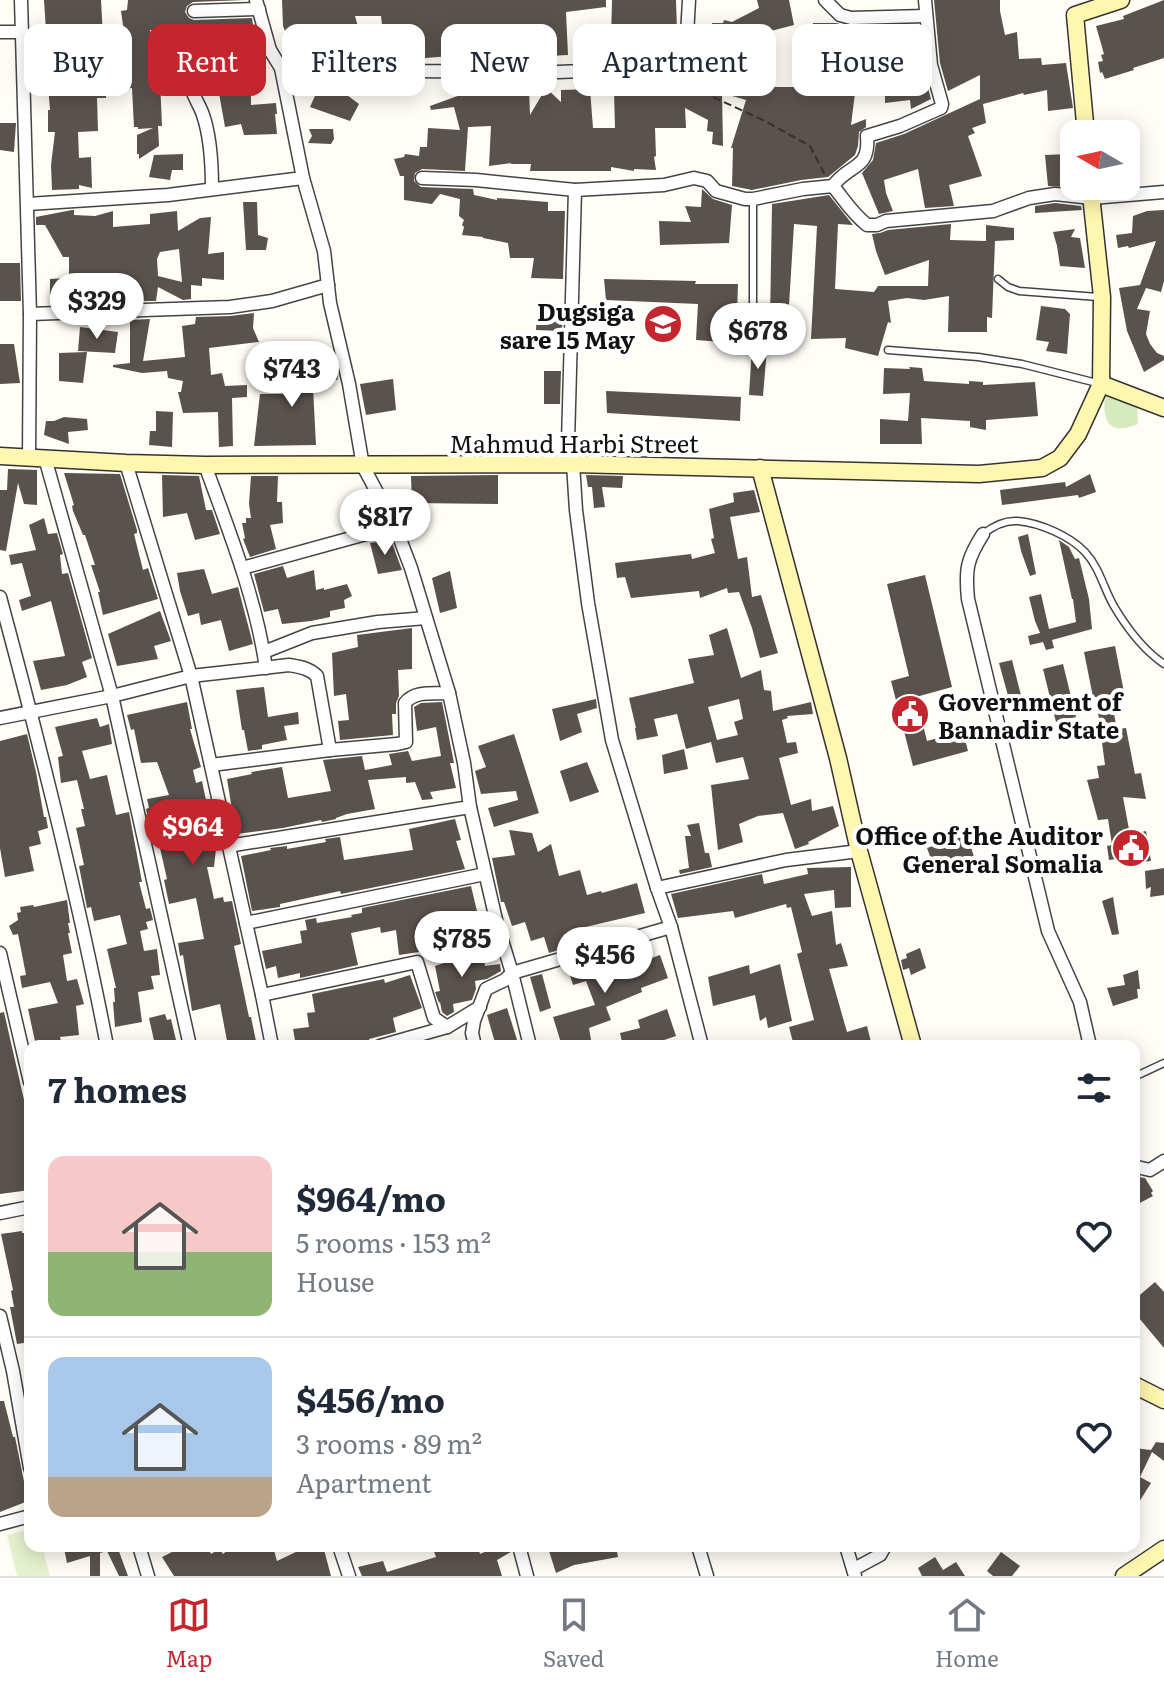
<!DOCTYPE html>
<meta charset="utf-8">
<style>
body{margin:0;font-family:Literata,serif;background:#f2f2f3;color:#1f2937;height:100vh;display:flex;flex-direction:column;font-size:30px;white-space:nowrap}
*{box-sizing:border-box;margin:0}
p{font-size:26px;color:#747a83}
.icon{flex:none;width:44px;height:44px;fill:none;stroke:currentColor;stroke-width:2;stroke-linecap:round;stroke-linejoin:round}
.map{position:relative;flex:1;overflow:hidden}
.drawer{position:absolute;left:24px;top:1040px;width:1116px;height:512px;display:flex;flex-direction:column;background:#fff;border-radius:16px;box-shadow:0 4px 20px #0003}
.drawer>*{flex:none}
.top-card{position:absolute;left:24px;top:24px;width:1116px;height:72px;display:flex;gap:16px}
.needle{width:52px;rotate:279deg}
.tools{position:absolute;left:1060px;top:120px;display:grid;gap:16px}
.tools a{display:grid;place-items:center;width:80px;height:80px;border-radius:16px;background:#fff;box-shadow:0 4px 20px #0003;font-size:40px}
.price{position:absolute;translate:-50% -68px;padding:0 18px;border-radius:28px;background:#fff;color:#222;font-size:26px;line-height:52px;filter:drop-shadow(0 2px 4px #0008)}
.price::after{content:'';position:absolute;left:50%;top:48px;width:24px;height:18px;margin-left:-12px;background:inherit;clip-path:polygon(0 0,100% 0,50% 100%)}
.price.current{background:#c4262e;color:#fff}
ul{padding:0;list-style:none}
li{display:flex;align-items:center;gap:24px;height:200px;padding:0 24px}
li+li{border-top:2px solid #e0e1e3}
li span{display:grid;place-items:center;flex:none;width:224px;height:160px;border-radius:16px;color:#555}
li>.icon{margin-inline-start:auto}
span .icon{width:96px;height:96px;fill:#fffc;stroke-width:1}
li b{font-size:34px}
h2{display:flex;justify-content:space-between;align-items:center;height:96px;padding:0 24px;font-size:34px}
.chip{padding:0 28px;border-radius:16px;background:#fff;box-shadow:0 4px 20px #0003;font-size:28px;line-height:72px}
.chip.current{background:#c4262e;color:#fff}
.dock{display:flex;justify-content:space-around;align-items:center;height:112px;border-top:2px solid #e0e1e3;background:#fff;font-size:22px;color:#747a83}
.dock a{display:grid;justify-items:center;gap:4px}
.dock .current{color:#c4262e}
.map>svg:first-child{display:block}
</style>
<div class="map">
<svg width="1164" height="1576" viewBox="0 0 1164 1576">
<rect width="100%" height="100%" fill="#fffdf5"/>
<path fill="#d5ebbd" d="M1105 395 1137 401 1138 424C1109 436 1102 422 1105 395Z"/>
<path fill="#e6f2cf" d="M30 1529V1546H42L50 1576H17L7 1535Z"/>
<g fill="#5a524d" fill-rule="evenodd">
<path d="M44 0H101L104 56 127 53 121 11 127 10 128 0H245L193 2 187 6 185 12 189 18 194 20 252 18 254 32 150 30 154 58 159 57 162 126H158L159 146 139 159V154H137V135L153 128 138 129V127H134L132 88 106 92V98H97L98 131 78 132 79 158 91 157 92 188 79 185V189L52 190 51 165 55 132H48V110H50L46 61H48Z"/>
<path d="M282 0H606V7L566 12 568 55 547 56 546 46 525 48V56L512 53 513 47 486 48V52L465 47 466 58 451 56 425 58 424 48 399 51V57H367L366 43 384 42 381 16H355L360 34 335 36 338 53 319 56 321 51 300 57 299 54 295 56 283 26Z"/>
<path d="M612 0H676L677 31H678L674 56 631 51V55L611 54V51H593L594 40 611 41Z"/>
<path d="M757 0H789L794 25 767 32 773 52 769 77 776 79 774 87H802L815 43 809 42 813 23H836L851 27 878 28 918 25 922 66 931 99 911 109 910 100 885 103V84L860 86V93H855L851 125 866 119V127L859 132 858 146 855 155 828 177 801 180 752 190 732 186 733 148H731L746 100 722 93 723 146 712 144 713 132 707 131 708 120 685 108 686 128H655L656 156 654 157 656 170 634 169V171L611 167V171H530L531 164H511V163L489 166 491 126 468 127 465 171 422 169 415 173 414 181 421 187 473 189 474 195 497 200V198L548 202V211H565L563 279 531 278 534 258H510L508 243 483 238V237L462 235 464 227 462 225 464 220 459 216 460 199 440 194 432 204 404 200V176H400L394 159 404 157 405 154 419 156 420 147H427L428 128 460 130 454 107 431 110 430 106 463 94V89L474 86H486V88H529L530 115 546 88 561 102V90L590 89 593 128H615L614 91 591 90V82L613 81 614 79 642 78 655 79V81H668L669 87H694L693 75 715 74 716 80 735 86 743 53 715 57V59H700V54H693L696 31H712V23H723L724 20 732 22 759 8Z"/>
<path d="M934 0H1000V11L1005 35 1017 32 1019 59 1041 58 1042 65 1066 63 1073 108 1048 111 1047 90 1024 95 1023 93 983 104 986 123 972 128 975 133 968 136 982 176 949 185 954 206 925 208 918 169 884 180 886 193 893 211 879 214 862 173 873 160 876 143 904 134 980 99V75L948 91 940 63Z"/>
<path d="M1164 0V58L1133 68 1134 70 1105 79 1102 72 1100 73 1098 62 1103 61 1101 55 1104 54 1096 26 1124 19 1123 16Z"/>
<path d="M230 68 231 75 259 71 261 81 251 82V105L276 103 277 114H275L277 134 244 135 241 124 225 127 219 93 223 92 219 70Z"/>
<path d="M314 77H323L359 104 350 121 310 107 318 89 311 86Z"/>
<path d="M0 123H16L14 152 0 150Z"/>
<path d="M309 129H333L334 139 331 144 308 143 312 136Z"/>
<path d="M183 154V170H172L170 180 149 177 154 155Z"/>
<path d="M1068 154 1073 186H1079V188L1048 186 1045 155Z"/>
<path d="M702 189 713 199 732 205 729 243 660 245 659 221 691 222 685 206 701 207Z"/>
<path d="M829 195 853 225 838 224 835 289 874 292 878 286H928L929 260 885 275 876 251 872 234 880 233 888 230 951 224 950 240 986 241V225L1014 228V240L995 241 992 318 987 317V332H948L949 296 924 300 907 298 888 301 891 323 888 322 878 356 845 348 846 338 811 339 817 226 794 224 788 322 770 321 772 204Z"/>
<path d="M243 202H257L258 235 268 238 266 250H246Z"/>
<path d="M1055 203 1081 206 1082 210 1035 213V206Z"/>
<path d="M72 210H74V215L95 216 113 211V227L150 224V214L177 211 178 231 200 218 211 217 208 254 224 252V280L202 278V286L191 285V299L183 300 158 287 156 301H145L132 297V290L101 288V299L80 300V298L50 299V279L69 278V257H63L45 225H36V217ZM179 249 182 282 158 276 157 259 160 252Z"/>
<path d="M1164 210V281L1161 292 1146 288 1137 309 1150 311 1146 334 1150 344 1157 353 1164 356V360L1144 372 1127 331 1119 288 1140 285 1156 241 1129 248 1128 246 1118 248 1116 235 1132 233 1133 216 1147 211Z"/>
<path d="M1075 229 1071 237 1080 238 1085 268 1060 266 1057 246 1053 232Z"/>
<path d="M0 263H20L21 301H0Z"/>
<path d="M604 279 696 281 695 284H738L736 343 696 340 698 304 606 300Z"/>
<path d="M1041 306 1065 309 1070 314 1067 354 1046 351 1049 342 1036 340Z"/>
<path d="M537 312 563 314 562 331 536 330Z"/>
<path d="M254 313 253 328 259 342 209 348 211 375 222 373 225 386 247 385V397L232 398 233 446 219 447 218 412 183 413 178 392H181L183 381 168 378 167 371 142 373 113 367V365L130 363V320L150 319 143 361 185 357 182 326 195 324 196 317 230 316Z"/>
<path d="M80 327 118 332 115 353 78 351Z"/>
<path d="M0 344H14L20 383 0 384Z"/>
<path d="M752 347 767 348 763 396 749 395Z"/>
<path d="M87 352 83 383 59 381V353Z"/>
<path d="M294 360H314V366L336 367 338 377 337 380 317 381V387L313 388 316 445 254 446 260 394H293Z"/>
<path d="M909 367 922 368 924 381 969 384V381L983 382V385L1035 382 1038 416 986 420V430L970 427V421L921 418 922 444H880V419L908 421 910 393 883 394 884 368 910 369Z"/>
<path d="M544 371H561L560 404H544Z"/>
<path d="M393 379 396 410 366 415 360 384Z"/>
<path d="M606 391 741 397 740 421 607 413Z"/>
<path d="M156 411 173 412 172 447 149 445 150 431H156Z"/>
<path d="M64 417 87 419 88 430 68 432 69 444 44 435 46 421H54Z"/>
<path d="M8 469 37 470V505L24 504 18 483 6 551 0 550V490H7Z"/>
<path d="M64 473 120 474 137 530V533L134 534 143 570 148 568 158 599 103 615 98 592H100L91 565H95L85 535H83L73 511 72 506 74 505Z"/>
<path d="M1090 474 1096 492 1079 498 1078 495 1002 505 1000 490 1065 482 1066 487Z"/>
<path d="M162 475 199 476 206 510H212L220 534 195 540 187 513 163 517Z"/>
<path d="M498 475V504L412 503 411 476Z"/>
<path d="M586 475 623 476 622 488 602 487 605 507 594 508 592 487H588Z"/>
<path d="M251 476H278L277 502H282L283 523 270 525 276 549 250 557 243 539 245 538 242 523H246V518H251L249 504Z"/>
<path d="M754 490 760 512 730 517 738 559 747 557 752 597 761 595 778 653 760 658 752 628 739 592 728 593 727 588 700 598 699 591 631 598 625 577 617 578 615 563 691 554 692 559 715 553 711 539 714 538 709 509 734 502 733 493Z"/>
<path d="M44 518 48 534 57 533 63 554 60 555 62 574 68 573 92 658 82 662 87 677 67 685 41 690 33 661 65 656 58 628 51 601 22 611 19 600 31 596 22 563 11 565 9 555 36 550 29 525Z"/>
<path d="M1028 534 1036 574 1030 576 1021 551 1018 537Z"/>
<path d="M391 540 402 570 378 574 370 543Z"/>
<path d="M1059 540 1069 547 1075 559 1079 558 1089 599 1092 629 1052 640 1054 648 1046 650 1043 642 1030 645 1028 636 1040 633 1035 621 1029 597 1041 594 1049 629 1076 622 1073 599H1072Z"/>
<path d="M283 566 287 578 314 570 316 590 324 588V590L347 584 352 596 344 600 345 608 330 611V617L311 621 282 624 278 609 264 612 254 574Z"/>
<path d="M204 569 212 594 238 587 253 644 229 651 221 620 201 625 199 613 188 616 180 591 177 573Z"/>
<path d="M450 571 457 608 440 613 432 578Z"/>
<path d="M925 575 952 687 916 697 927 741 963 731 968 751 913 766 891 681 909 676 887 584Z"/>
<path d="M160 611 171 641 154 646 158 659 117 666 108 634Z"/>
<path d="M412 628V669L398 670 399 696 396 703V714H392L393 735 340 740 338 721 349 720 346 694 334 696 332 653 358 647 357 635Z"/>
<path d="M727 628 741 678 761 670 764 690 771 691 773 711 811 702 813 714 787 716 788 718 782 720 787 743 796 742 798 753 779 758 791 805 811 799 812 811 833 806 839 826 808 842 809 844 795 849 783 813 758 816 739 824 743 842 718 850 711 785 749 779 743 757 716 763 711 742 686 749 677 714 654 719 658 736 637 740 635 728H636L629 698 694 683 688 659 714 655 709 635ZM739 699 743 719 734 722 738 735 717 740 708 707Z"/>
<path d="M1115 646 1124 692 1110 694 1117 729 1126 728 1135 774 1141 773 1146 799 1123 797 1130 835 1146 831 1151 861 1125 864 1124 858 1109 860 1107 846 1112 845 1108 819 1098 820 1087 780 1099 778 1097 766 1105 765 1096 697H1093L1084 652Z"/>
<path d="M1012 660 1024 707 1012 710 999 663Z"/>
<path d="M1063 664 1076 717 1056 722 1043 669Z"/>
<path d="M264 687 268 717 298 712 299 724 284 726 287 740 262 745V749L248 751 244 730H242L236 690Z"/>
<path d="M596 699 597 708 577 714 582 732 560 741 552 709Z"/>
<path d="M187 702 192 729H190L201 767 193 770 196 783 202 781 216 849 214 867H207L214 899 223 897 224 902 232 901 241 944 234 946 249 1017H251L257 1046H228L220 1004 192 1011 183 955 180 956 178 943 204 939 196 898 169 904 164 880 167 879 160 848H158L154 821 149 822 146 809 149 808 147 799 169 795 157 762 141 763 134 729 131 730 127 715Z"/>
<path d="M442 702 454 763H450L456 788 430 792 433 799 422 800 415 782 406 783V777L368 780 375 809 347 814 336 818V819L322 822 321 820 283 828 236 834 227 779 252 774 251 772 282 767 288 798 331 791 323 760 362 756 365 770 392 765 389 754 408 751 412 761 441 756 436 727 417 731 414 707 421 703Z"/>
<path d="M97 718 100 727 109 724 112 744 82 751 90 779 107 775 116 815 129 812 142 882H139L146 909 150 908 153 920 146 922 148 929 140 931 144 951 157 949 160 975 151 976 154 989 138 992 142 1022 115 1027 113 1002H115L114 988H116L107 949 127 944 120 915 94 921 91 907 87 908 79 866 84 865 76 828 85 826 81 809H84L77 780 61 783 58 757 63 756 55 727Z"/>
<path d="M27 734 36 772 44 817H46L48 828 38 831 41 844 29 847 34 871 5 877 0 848V741Z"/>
<path d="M514 734 539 813 494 827 488 808 518 800 516 791 481 794 475 771 486 767 478 746Z"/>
<path d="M684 749 688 769 664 774 662 755Z"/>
<path d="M587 762 599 792 570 802 560 771Z"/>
<path d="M455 819 461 840 456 841 465 869 341 894 340 891 280 904V907L252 911 241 856 271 850 270 848 287 846V849L326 842 325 839 340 837 344 860 413 850 409 829Z"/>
<path d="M699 823 705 853H709L712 867 680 874 679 870 689 868 685 836H691L687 825Z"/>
<path d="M509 830 532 833 538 852 551 844 559 876 580 870 587 895 601 891 602 893 637 883 645 913 577 929V940L564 944 565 948 549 953 544 937 531 941 525 922 512 926 504 902H501L492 858 515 855Z"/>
<path d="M967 834 974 857 935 870 927 848Z"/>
<path d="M851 867V907L835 908 834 890 804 894 812 916 832 911 836 945 841 943 848 966 829 969 847 1032 867 1026 872 1046H794L789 1027 814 1020 797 954 802 952 791 907 787 908 786 904 735 918 733 911 678 918 671 894 762 874 764 884 808 874 807 868Z"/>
<path d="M1164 868V895L1150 897 1151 887 1146 889 1145 871Z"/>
<path d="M471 886 481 928 461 932 458 919 435 923 440 949 399 955 396 930 381 933 380 927 351 933 358 965 300 978V973L278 978 276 966 266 969 262 951 302 943 300 931 307 930 305 920 316 918 317 923 352 917 351 915 362 913V908Z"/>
<path d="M1113 897 1119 934 1112 935 1102 901Z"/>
<path d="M67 900 70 923H68L70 933H68L72 953 63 955 67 981 77 979 84 1004 76 1006 79 1035 60 1037 62 1046H36L28 1009 58 1003 50 982 22 988 20 976 26 975 18 934 13 935 9 926 18 920 17 913 21 912 20 907 33 905 34 907Z"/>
<path d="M920 948 926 968 911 975 909 968 903 970 901 960 907 958 906 954Z"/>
<path d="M483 950 485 966 500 964 501 971 487 979 475 981 476 989 472 1000 453 1004 454 1012 447 1016 442 1012 440 1002 439 1003 435 992 440 991 435 966Z"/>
<path d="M632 955 634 964 660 955 668 978 641 988 642 992 606 1007 611 1020 589 1028 592 1046H562L553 1017 595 1005 586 981 573 985 568 969 593 960 596 970 623 965 622 959Z"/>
<path d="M780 964 792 1021 768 1028 766 1017 760 1021 755 995 713 1006 708 977 749 965 750 974Z"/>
<path d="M1138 970 1140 989H1137L1138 998 1113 1006 1107 988 1125 985 1123 975Z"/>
<path d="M542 974 551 1008 540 1012 530 977Z"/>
<path d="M410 975 422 1008 393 1018 396 1032 369 1039 370 1043 355 1046H296L293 1029 309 1027 307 1013 315 1012 312 994 384 979 385 983Z"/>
<path d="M507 1008 519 1046H496L487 1015Z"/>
<path d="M667 1009 676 1036 646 1046H623L620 1033 640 1028 638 1020Z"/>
<path d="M4 1012 30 1126V1190L0 1194V1013Z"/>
<path d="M165 1014 167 1020 171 1019 176 1040 155 1045 149 1018Z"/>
<path d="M1139 1177 1145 1178 1153 1191 1151 1193 1153 1196 1134 1206V1180Z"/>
<path d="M22 1231V1233H30V1342L17 1344 10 1307H14L11 1291 13 1290 1 1234Z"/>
<path d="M1155 1282 1164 1292V1348L1134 1312V1300Z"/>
<path d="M0 1401H4L13 1437H15L28 1501 0 1512Z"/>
<path d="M1156 1442 1164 1443V1461L1152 1452 1140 1477 1151 1483 1134 1510V1448L1151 1450Z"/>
<path d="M70 1546H117L128 1576H119L107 1551 100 1553V1576H90V1556L67 1563 64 1548Z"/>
<path d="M184 1546H207L211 1554 220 1549 223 1554 233 1546H242L246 1552 254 1547 256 1551 273 1547 277 1561 298 1551 297 1546H323L331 1576H174L162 1557Z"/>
<path d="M432 1546H478L480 1554 499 1546H510L511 1552 497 1560 502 1576H362L358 1567 383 1561 387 1572 436 1557Z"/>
<path d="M565 1546H616L618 1557 574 1565 556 1573 549 1551Z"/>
<path d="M1001 1552 1020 1566 1012 1576H993L987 1571Z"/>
<path d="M935 1557 943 1570 956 1562 965 1576H922L918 1568Z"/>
</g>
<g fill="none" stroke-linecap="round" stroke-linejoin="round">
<defs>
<g id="lane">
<path d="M998 279 1008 287 1019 291 1098 297"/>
<path d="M753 331V199"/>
<path d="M888 350 978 357 1022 364 1097 383"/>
<path d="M983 534C993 526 1005 520 1018 521 1040 523 1070 536 1085 552 1100 568 1104 590 1115 608 1127 628 1145 651 1164 664"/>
<path d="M1134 1077 1164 1063"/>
</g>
<g id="street">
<path d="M21 0 30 314 29 458"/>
<path d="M256 0 270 50 281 68 303 178 324 251 330 303 349 384 363 466 395 526 411 568 449 693 464 763 470 807 497 924 512 973 530 1046"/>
<path d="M825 0 840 15 851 18 925 16"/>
<path d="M194 11 259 9"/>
<path d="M0 32H22"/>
<path d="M281 68 360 65 407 71 558 72 681 67 687 35 689 0"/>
<path d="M422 178 476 180 575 190"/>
<path d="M833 186C849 163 870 171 867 136L900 126 941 108 942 104 931 65 925 0"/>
<path d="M212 189C212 165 211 138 203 115 200 105 190 92 190 81 190 72 198 66 204 61 227 35 239 42 270 50"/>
<path d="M28 204 168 195 303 178"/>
<path d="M30 314 230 307 272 301 328 285"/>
<path d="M45 458 112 696 190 1046"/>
<path d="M126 463 191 676 262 995 272 1046"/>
<path d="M205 465C229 531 256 598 266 668"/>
<path d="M983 534C967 559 965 569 968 599L1048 931 1080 1002 1090 1046"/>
<path d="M242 568 395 526"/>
<path d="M0 597C40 745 78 895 107 1046"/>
<path d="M264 652 312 633 378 622 426 618"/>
<path d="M0 718 112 696 191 676 289 665C300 667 309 668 317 676L330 750"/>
<path d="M211 765 330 750 397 744 406 742 405 703C415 690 434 694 449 693"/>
<path d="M228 846 470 807"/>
<path d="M657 888 786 860 859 851"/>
<path d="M246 923 485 874"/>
<path d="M0 953 30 1082"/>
<path d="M262 995 417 962 434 1018 447 1027 480 1007"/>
<path d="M380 1046 447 1027"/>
<path d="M475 1046 472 1033 474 1021 486 989 505 980 512 973 671 927"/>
<path d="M702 1046 671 927 657 888 612 740 588 603 576 510 573 464 568 442 575 190 664 185 694 178 707 181 716 191 745 199H753L803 189 833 186C845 201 852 213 867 225H877L886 221 993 211 1029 198 1055 194 1092 198 1164 192"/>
<path d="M1134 1164 1137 1167 1150 1170 1164 1161"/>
<path d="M0 1213 30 1207"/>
<path d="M0 1316 13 1371 30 1468"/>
<path d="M0 1524 30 1516"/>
<path d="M139 1546 148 1576"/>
<path d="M339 1546 349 1576"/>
<path d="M519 1546 527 1576"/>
<path d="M698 1546 707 1576"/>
<path d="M846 1546 855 1576"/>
<path d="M854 1569 880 1555 885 1546"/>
</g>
<g id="secondary">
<path d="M1086 134 1075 15 1121 0"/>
<path d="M1101 384 1164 408"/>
<path d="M0 456 126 463 205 465 573 464 979 474 1042 468 1060 458 1078 434 1101 384 1102 297 1090 186"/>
<path d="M760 468 838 758 859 851 913 1046"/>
<path d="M1134 1385 1164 1400"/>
<path d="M1124 1576 1164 1549"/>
</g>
</defs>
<use href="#lane" stroke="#444" stroke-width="9"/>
<use href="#street" stroke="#444" stroke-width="15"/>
<use href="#secondary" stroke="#333" stroke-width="19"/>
<path stroke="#333" stroke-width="2" stroke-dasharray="8 4" stroke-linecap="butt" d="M685 78 687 85 765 121 810 146 825 175"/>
<use href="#lane" stroke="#fff" stroke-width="6"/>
<use href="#street" stroke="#fff" stroke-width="12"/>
<use href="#secondary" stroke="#fff6b0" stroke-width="16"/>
</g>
<defs>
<symbol id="school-disc" viewBox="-11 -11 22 22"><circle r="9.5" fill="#c4262e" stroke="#fff"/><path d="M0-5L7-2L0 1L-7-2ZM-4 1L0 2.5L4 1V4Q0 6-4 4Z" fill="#fff"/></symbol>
<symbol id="civic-disc" viewBox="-11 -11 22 22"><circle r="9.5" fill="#c4262e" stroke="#fff"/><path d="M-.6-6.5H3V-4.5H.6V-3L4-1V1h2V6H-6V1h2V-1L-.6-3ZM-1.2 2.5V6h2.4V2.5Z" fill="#fff"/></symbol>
</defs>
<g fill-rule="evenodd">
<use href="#school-disc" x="641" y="302" width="44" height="44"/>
<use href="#civic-disc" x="888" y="692" width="44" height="44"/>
<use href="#civic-disc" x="1109" y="826" width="44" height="44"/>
</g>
<g text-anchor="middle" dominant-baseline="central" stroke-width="8" stroke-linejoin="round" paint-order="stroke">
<g font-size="24" font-weight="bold" fill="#111" stroke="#fff" text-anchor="end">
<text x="635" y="310">Dugsiga<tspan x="635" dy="28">sare 15 May</tspan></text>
<text x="938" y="700" text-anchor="start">Government of<tspan x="938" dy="28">Bannadir State</tspan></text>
<text x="1103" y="834">Office of the Auditor<tspan x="1103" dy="28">General Somalia</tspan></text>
</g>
<g font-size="24" fill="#111" stroke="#fff">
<text x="574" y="442">Mahmud Harbi Street</text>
</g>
</g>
</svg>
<div class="tools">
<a><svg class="needle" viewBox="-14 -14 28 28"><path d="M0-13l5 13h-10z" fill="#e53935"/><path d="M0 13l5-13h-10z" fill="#747a83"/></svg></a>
</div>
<b class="price" style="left:97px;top:341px">$329</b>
<b class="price" style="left:758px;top:371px">$678</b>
<b class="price" style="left:292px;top:409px">$743</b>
<b class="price" style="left:385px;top:557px">$817</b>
<b class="price current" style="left:193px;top:867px">$964</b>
<b class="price" style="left:462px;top:979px">$785</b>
<b class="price" style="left:605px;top:995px">$456</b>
<div class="top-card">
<a class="chip">Buy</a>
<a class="chip current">Rent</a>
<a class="chip">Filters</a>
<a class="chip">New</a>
<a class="chip">Apartment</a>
<a class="chip">House</a>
</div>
<section class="drawer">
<h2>7 homes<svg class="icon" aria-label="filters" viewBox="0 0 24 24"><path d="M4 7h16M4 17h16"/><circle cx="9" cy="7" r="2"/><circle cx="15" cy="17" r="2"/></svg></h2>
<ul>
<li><span style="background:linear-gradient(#f6c9c9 60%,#8fb573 0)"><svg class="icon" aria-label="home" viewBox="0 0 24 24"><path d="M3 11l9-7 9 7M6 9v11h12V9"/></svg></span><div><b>$964/mo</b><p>5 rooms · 153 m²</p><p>House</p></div><svg class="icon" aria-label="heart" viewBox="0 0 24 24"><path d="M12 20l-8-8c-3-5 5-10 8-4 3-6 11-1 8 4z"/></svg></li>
<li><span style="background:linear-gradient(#a9c7e8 75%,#b9a48a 0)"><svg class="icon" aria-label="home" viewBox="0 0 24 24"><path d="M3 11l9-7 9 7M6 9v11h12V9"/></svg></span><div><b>$456/mo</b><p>3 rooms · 89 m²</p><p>Apartment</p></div><svg class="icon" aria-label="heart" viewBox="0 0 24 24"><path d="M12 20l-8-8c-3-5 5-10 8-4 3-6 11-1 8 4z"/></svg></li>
</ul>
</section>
</div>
<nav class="dock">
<a class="current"><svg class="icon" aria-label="map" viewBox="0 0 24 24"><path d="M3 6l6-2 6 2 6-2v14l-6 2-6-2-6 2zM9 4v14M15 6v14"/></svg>Map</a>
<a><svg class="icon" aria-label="saved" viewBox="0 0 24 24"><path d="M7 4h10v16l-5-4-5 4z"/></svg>Saved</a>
<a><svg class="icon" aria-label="home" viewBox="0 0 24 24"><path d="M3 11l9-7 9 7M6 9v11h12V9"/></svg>Home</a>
</nav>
